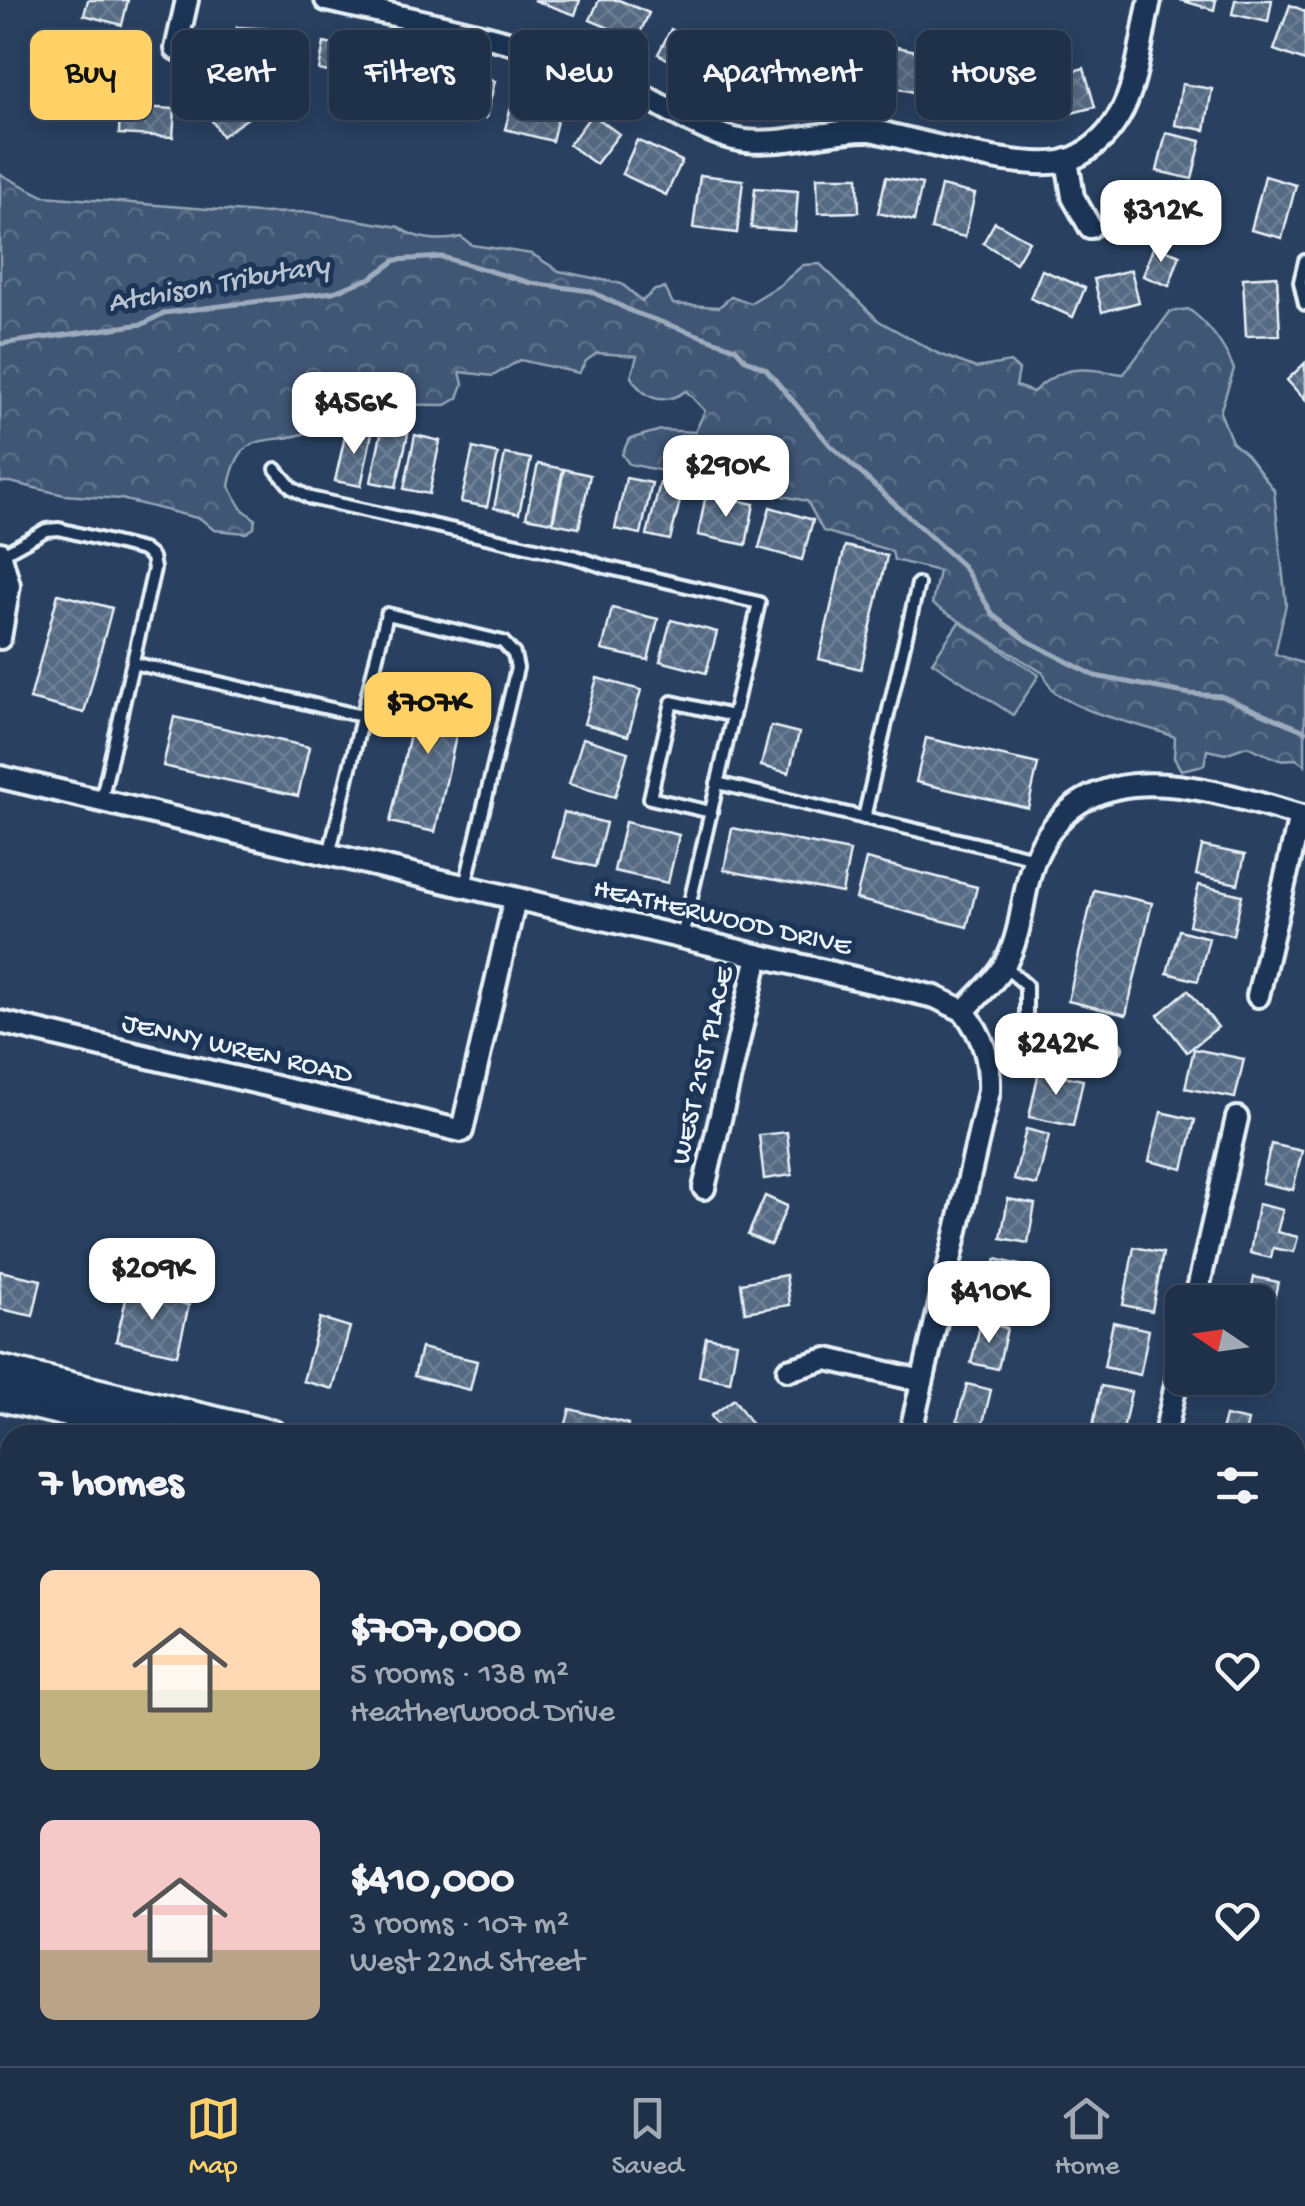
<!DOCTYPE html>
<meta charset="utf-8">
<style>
body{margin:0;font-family:"Gochi Hand",sans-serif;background:#273850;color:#f1f3f6;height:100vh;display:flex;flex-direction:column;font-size:38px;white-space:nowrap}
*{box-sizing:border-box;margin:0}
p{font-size:32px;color:#a1a9b4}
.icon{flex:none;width:55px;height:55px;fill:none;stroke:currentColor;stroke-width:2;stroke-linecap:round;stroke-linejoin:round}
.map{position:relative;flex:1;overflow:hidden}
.details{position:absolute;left:0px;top:1425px;width:1305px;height:642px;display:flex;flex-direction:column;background:#1f3049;border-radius:30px 30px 0 0;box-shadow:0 5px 25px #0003,0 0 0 2px #3c4b61}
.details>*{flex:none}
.guide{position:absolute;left:30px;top:30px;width:1245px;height:90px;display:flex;gap:20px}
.needle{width:65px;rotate:283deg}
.buttons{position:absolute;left:1165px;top:1285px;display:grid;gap:20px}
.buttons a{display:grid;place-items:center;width:110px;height:110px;border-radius:15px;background:#1f3049;box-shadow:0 5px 25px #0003,0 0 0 2px #3c4b61;font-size:50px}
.price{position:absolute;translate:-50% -85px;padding:0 22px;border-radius:20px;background:#fff;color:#222;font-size:32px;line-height:65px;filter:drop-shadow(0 2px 5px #0008)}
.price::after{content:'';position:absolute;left:50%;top:60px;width:30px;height:22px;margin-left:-15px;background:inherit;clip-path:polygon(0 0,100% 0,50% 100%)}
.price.selected{background:#ffd166;color:#111}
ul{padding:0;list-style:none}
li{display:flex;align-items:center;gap:30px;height:250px;padding:0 40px}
li span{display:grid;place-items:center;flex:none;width:280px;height:200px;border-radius:15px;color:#555}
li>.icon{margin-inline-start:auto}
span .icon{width:120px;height:120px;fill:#fffc;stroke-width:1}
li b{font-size:42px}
h2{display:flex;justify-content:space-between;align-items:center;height:120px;padding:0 40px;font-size:42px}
.chip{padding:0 35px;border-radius:15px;background:#1f3049;box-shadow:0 5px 25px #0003,0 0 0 2px #3c4b61;font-size:35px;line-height:90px}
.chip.selected{background:#ffd166;color:#111}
.menu{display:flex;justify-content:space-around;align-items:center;height:140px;border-top:2px solid #3c4b61;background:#1f3049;font-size:28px;color:#a1a9b4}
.menu a{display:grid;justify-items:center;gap:5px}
.menu .selected{color:#ffd166}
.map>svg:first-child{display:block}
</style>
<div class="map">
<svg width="1305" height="2066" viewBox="0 0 1305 2066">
<defs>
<pattern id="grass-dots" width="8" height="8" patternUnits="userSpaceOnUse" patternTransform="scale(2.5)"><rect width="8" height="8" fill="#415774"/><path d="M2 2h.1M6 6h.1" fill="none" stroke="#5c7089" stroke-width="1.8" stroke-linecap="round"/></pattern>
<pattern id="forest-crowns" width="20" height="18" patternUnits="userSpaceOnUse" patternTransform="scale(2.5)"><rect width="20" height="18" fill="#415774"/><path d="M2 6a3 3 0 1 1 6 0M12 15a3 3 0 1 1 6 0" fill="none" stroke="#5c7089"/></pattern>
<pattern id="building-cross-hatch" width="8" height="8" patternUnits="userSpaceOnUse" patternTransform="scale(2.5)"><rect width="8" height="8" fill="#556a83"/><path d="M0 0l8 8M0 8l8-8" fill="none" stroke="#6d8095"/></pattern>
</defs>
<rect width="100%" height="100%" fill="#294061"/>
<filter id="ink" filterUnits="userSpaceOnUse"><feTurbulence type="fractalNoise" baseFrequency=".01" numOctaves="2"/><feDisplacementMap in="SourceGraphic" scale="20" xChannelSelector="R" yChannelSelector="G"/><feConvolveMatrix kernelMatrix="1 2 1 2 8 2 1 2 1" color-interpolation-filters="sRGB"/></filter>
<g filter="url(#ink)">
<g fill="#364d6b">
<path d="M1295 1494 1305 1496V1729L1295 1726Z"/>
<path d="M1295 1793 1305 1797V2066H807L803 2058H1295Z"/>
</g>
<path fill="url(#grass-dots)" stroke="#94a4b6" stroke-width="2.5" d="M0 1910 10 1913V2058H178L189 2066H0Z"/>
<g fill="url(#forest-crowns)" stroke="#94a4b6" stroke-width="2.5">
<path d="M0 174 43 196 258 213 308 212 399 227C415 240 441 242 461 237L472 245 532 254 559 271 622 284 642 301 655 290 665 288 673 304 719 307 731 297 750 303 780 285 803 265 820 264 879 321 937 353 976 368 1010 362 1019 370 1016 386 1033 392C1066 362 1083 369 1124 374L1170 312 1188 309C1208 322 1225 347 1234 369L1220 412 1232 442 1247 455 1274 490 1286 604 1275 654 1305 664V765L1296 759 1279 760 1247 746 1225 754 1207 750 1204 765 1181 770 1174 758 1175 737C1137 722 1089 717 1056 693 1050 689 1047 680 1043 673L932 604 939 571 894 560 892 551 823 531 807 501 629 464 622 454 629 439 661 430 695 432 705 411 686 391C663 406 645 400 631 377L637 356 597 353 586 361 579 373 520 360 493 376 460 372 463 384 458 398 446 405 340 404C332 412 322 427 311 431 270 449 241 423 229 486L241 508 255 519 254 528 246 533 214 530 201 519 121 499 64 495 10 482H0Z"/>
<path d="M959 622 1039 675 1013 715 932 662Z"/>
</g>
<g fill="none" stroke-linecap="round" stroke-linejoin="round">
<path stroke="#9dabbd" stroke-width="5" d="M0 344 143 324 164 313 333 292 371 278 396 260 442 257 531 283 590 291 633 312 735 348 746 360 766 369 830 445 963 566 994 616 1028 641 1095 676 1190 694 1221 696 1305 731"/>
</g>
<g fill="url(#building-cross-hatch)" stroke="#e8f1f8" stroke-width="2.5">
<path d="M88 0H128L122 25 84 15Z"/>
<path d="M534 0H580L575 15Z"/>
<path d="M599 0H619L649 13 637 40 590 20Z"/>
<path d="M1180 0H1216L1214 10Z"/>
<path d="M1235 0H1272L1268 22 1232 14Z"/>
<path d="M1290 5 1305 11V61L1274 50Z"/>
<path d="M237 27 286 30 284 61 235 58Z"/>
<path d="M671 29 707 48 694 73 658 54Z"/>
<path d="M112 39 125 99 82 107 70 48Z"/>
<path d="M720 41 758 50 749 88 711 78Z"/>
<path d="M324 43 376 54 370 81 319 70Z"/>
<path d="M892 46 931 54 922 94 883 85Z"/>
<path d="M827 49 872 54 869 84 823 79Z"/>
<path d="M942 53 984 63 975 102 933 92Z"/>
<path d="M387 57 439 68 433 97 381 86Z"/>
<path d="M997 63 1043 71 1035 115 989 107Z"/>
<path d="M810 65 812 89 769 93 767 69Z"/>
<path d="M1084 68 1095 107 1060 116 1050 77Z"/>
<path d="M456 71 495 81 486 118 447 109Z"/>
<path d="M226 84 248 118 222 136 199 101Z"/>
<path d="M1182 84 1212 89 1205 130 1175 125Z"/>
<path d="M517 85 563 97 552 141 505 129Z"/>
<path d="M120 106 175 109 173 137 119 134Z"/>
<path d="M592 114 619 134 596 164 569 145Z"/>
<path d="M1166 133 1201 141 1192 179 1157 171Z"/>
<path d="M637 140 682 161 666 195 622 174Z"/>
<path d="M700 175 743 180 737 233 693 228Z"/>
<path d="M1265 176 1296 185 1282 238 1251 230Z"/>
<path d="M817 177H858L859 212 818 213Z"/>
<path d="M886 177 922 184 914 221 878 213Z"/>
<path d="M1157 185 1200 194 1194 222 1151 213Z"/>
<path d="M941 186 975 194 965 237 931 229Z"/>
<path d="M755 188 798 191 795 231 751 228Z"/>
<path d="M995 222 1029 241 1016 263 983 243Z"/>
<path d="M1154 245 1180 255 1169 286 1143 276Z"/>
<path d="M1042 270 1085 288 1073 317 1030 298Z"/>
<path d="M1131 270 1139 302 1102 312 1094 279Z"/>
<path d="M1277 276 1280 335 1246 336 1243 278Z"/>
<path d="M1305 363V400L1287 380Z"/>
<path d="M347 427 372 433 361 486 335 481Z"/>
<path d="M382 429 408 434 396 487 371 482Z"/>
<path d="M415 435 440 441 429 494 404 489Z"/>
<path d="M473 448 498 454 487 507 461 502Z"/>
<path d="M505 454 531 459 519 513 494 508Z"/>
<path d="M538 464 563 469 552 522 526 517Z"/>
<path d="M564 469 590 475 579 528 553 523Z"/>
<path d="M626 478 652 483 641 534 615 529Z"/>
<path d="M660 483 683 489 670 540 647 535Z"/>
<path d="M706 494 754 504 746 545 698 535Z"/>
<path d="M770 507 813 520 802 560 759 548Z"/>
<path d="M845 546 887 556 861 669 819 659Z"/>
<path d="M58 594 112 608 84 713 30 699Z"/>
<path d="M612 608 658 619 648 660 602 650Z"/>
<path d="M671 620 717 632 706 673 660 661Z"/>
<path d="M597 678 641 690 628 736 584 724Z"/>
<path d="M422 681 466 691 435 832 390 822Z"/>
<path d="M174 717 309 747 298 796 163 766Z"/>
<path d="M771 726 799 733 789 773 761 766Z"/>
<path d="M583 738 628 752 615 797 569 784Z"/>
<path d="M926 738 1038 764 1028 808 916 782Z"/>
<path d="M564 812 606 823 595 867 553 857Z"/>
<path d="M625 822 679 835 668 883 614 871Z"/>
<path d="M732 828 850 851 842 893 724 870Z"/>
<path d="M1202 846 1245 855 1238 884 1196 875Z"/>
<path d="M866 859 977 887 967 927 856 899Z"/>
<path d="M1199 885 1242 895 1233 935 1189 925Z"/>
<path d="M1094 890 1152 903 1126 1015 1068 1001Z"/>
<path d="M1179 930 1209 938 1198 981 1167 973Z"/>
<path d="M1188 990 1218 1027 1187 1052 1158 1015Z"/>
<path d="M1194 1049 1244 1059 1235 1098 1185 1088Z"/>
<path d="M1039 1071 1083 1080 1073 1126 1029 1117Z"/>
<path d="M1161 1112 1195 1120 1183 1169 1149 1161Z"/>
<path d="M1026 1129 1049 1135 1037 1185 1014 1180Z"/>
<path d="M787 1132 792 1175 764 1179 759 1135Z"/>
<path d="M1271 1144 1302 1151 1293 1190 1262 1183Z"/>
<path d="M765 1196 787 1206 771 1245 748 1235Z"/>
<path d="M1008 1199 1035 1204 1028 1243 1001 1238Z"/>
<path d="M1258 1204 1283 1210 1277 1232 1298 1237 1294 1252 1273 1248 1271 1258 1250 1253Z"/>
<path d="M1134 1247 1163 1253 1152 1311 1123 1305Z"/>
<path d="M996 1259 1023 1266 1013 1307 985 1299Z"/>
<path d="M0 1271 41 1280 33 1316 0 1309Z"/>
<path d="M786 1275 790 1305 745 1312 741 1283Z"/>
<path d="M1254 1277 1278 1282 1266 1334 1258 1332V1302H1249Z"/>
<path d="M128 1291 189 1305 177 1355 116 1341Z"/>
<path d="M320 1318 350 1327 333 1389 303 1381Z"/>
<path d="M981 1322 1007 1328 998 1369 971 1363Z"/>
<path d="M1113 1322 1149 1330 1140 1375 1104 1367Z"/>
<path d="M706 1337 737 1342 730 1382 699 1376Z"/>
<path d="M421 1348 477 1361 470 1390 414 1376Z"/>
<path d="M1221 1378H1247L1246 1381 1241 1380 1237 1397 1218 1393Z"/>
<path d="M967 1384 991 1390 982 1427 957 1421Z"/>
<path d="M1101 1386 1131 1392 1122 1435H1091Z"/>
<path d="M734 1399 757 1432 753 1435H724L711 1416Z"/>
<path d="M570 1409 628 1424 625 1435H563Z"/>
<path d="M1225 1416 1248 1421 1245 1435H1220Z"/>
<path d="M9 1814 10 1815V1854L0 1847V1827Z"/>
<path d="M230 2058H307L306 2066H229Z"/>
<path d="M491 2058H584L583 2066H490Z"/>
<path d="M864 2058H1041L1035 2059 1034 2066H902Z"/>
</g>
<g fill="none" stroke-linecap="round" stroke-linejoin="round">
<defs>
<g id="lane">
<path d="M1305 261 1300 282 1305 304"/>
<path d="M276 469 292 488 310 498 576 557 605 567 759 603 682 937"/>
<path d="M1 555 46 530 59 529 143 550 152 557 154 569 101 801"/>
<path d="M133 663 362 716"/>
<path d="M717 783 1035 858"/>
<path d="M711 812 650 798 672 702 733 716"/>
<path d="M864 818 918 584"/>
<path d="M329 855 387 614 503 642 514 654 517 668 465 886"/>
<path d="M1004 966 1026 985V1024L1035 1029 1115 1048"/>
<path d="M1295 1591 1305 1573"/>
<path d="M1072 2058 1073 2066"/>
<path d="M604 2066 606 2058"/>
<path d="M716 2066 718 2058"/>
<path d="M834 2066 838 2058"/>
<path d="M1052 2066 1058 2058"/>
</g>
<g id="street">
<path d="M326 0C418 21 510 37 598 72 642 90 689 128 734 139 777 149 826 129 870 130 917 140 1022 172 1065 161 1087 155 1107 137 1118 118 1138 85 1141 38 1150 0"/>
<path d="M176 49 187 0"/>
<path d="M1067 160 1073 197 1090 227"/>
<path d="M0 553 9 585 0 638"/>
<path d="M0 777 935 997 964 1011C979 994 999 978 1008 958 1023 928 1022 892 1034 861 1083 741 1214 791 1305 817"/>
<path d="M1258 996 1300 816"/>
<path d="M0 1022 462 1131 515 899"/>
<path d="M704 1188 758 956"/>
<path d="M1195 1302 1237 1118"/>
<path d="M788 1370 827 1359 922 1381"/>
<path d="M910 1435 989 1091C990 1058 984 1038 964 1011"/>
<path d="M1165 1435 1182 1357"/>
<path d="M0 1550 10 1560"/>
<path d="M0 1760 10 1764"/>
<path d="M391 2058 405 2066"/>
<path d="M791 2058 795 2066"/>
</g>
<g id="secondary">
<path d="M0 1370 272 1435"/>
<path d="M0 1396 163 1435"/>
<path d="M1295 1757 1305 1761"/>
</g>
</defs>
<use href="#lane" stroke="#e8f1f8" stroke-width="18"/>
<use href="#street" stroke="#e8f1f8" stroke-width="28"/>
<use href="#secondary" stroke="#e8f1f8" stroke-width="35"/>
<use href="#lane" stroke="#1d3557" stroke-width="10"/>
<use href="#street" stroke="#1d3557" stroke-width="20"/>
<use href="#secondary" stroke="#1d3557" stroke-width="28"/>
</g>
</g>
<g text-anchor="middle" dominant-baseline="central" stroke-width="10" stroke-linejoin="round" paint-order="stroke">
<g font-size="28" fill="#e8f1f8" stroke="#1d3557">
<text transform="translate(722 919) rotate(13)">HEATHERWOOD DRIVE</text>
<text transform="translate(237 1050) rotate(13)">JENNY WREN ROAD</text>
<text transform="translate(704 1066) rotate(-77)">WEST 21ST PLACE</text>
</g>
<g font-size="30" font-style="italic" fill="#b6c2d0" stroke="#1d3557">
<text transform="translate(219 286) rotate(-10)">Atchison Tributary</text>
</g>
</g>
</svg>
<div class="buttons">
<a><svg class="needle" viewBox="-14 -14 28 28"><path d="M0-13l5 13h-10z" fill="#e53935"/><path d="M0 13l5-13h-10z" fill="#a1a9b4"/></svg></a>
</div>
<b class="price" style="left:1161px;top:265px">$312K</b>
<b class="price" style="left:354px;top:457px">$456K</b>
<b class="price" style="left:726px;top:520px">$290K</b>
<b class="price selected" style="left:428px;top:757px">$707K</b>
<b class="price" style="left:1056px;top:1098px">$242K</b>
<b class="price" style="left:152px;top:1323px">$209K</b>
<b class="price" style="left:989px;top:1346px">$410K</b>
<div class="guide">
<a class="chip selected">Buy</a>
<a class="chip">Rent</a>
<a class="chip">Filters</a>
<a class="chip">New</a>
<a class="chip">Apartment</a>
<a class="chip">House</a>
</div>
<section class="details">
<h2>7 homes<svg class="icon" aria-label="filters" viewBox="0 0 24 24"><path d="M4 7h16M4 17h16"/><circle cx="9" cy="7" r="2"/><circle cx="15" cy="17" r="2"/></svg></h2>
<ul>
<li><span style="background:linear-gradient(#ffd9b3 60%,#c2b280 0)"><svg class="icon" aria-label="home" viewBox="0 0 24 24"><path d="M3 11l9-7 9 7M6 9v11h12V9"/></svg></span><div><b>$707,000</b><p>5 rooms · 138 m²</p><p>Heatherwood Drive</p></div><svg class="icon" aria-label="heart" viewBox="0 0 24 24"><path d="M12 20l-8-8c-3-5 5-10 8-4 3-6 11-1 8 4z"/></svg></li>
<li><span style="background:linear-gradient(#f6c9c9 65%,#b9a48a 0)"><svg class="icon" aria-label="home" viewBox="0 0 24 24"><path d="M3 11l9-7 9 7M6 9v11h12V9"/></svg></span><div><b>$410,000</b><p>3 rooms · 107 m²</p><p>West 22nd Street</p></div><svg class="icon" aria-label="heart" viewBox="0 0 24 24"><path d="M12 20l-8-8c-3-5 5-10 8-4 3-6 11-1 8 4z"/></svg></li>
</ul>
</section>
</div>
<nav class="menu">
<a class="selected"><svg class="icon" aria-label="map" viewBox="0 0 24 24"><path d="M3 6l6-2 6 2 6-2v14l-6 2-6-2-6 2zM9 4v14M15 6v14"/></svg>Map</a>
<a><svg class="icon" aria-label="saved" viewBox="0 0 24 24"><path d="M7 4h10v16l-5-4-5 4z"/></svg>Saved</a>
<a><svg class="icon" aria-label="home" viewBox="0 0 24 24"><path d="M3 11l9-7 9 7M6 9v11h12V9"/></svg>Home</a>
</nav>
